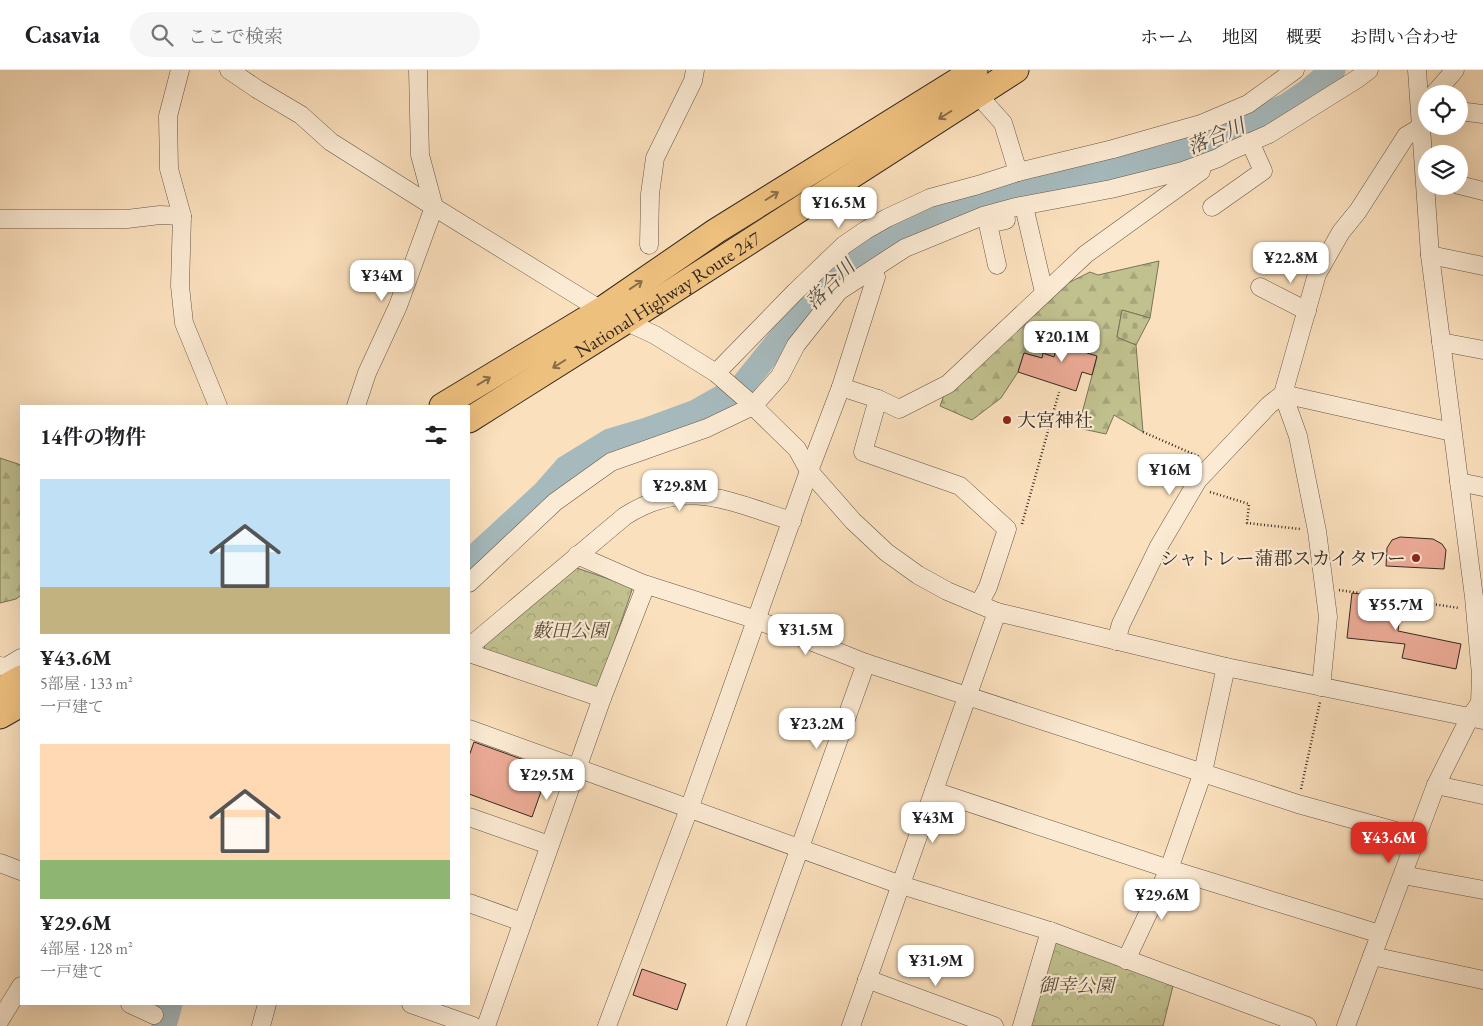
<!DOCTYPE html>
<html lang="ja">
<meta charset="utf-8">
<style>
body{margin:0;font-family:"EB Garamond","Noto Serif JP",serif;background:#f6f6f6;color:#202124;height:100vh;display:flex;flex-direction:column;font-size:19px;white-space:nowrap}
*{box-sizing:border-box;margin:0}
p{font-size:16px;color:#757577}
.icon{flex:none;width:28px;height:28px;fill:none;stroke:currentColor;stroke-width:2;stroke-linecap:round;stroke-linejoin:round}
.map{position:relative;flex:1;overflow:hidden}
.side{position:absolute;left:20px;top:335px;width:450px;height:600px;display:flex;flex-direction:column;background:#fff;border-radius:0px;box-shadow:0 5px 20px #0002}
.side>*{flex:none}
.controls{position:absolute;left:1418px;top:15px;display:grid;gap:10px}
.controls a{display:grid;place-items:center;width:50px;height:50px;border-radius:50%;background:#fff;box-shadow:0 5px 20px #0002;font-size:25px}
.price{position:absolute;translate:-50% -42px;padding:0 11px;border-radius:10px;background:#fff;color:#222;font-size:16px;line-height:32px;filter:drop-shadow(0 1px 2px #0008)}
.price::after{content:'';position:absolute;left:50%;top:30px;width:15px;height:11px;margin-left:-8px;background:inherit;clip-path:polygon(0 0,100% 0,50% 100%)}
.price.selected{background:#d93025;color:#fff}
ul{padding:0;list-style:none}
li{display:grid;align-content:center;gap:10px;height:265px;padding:0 20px}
li span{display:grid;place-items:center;height:155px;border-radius:0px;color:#555}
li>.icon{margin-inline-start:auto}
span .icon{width:90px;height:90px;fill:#fffc;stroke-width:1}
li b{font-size:21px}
h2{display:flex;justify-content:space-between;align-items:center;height:60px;padding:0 20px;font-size:21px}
header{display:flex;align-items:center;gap:30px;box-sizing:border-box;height:70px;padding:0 25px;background:#fff;border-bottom:1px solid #e0e0e0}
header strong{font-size:24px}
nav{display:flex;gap:28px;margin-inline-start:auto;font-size:18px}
.search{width:350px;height:45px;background:#f6f6f6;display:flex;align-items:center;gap:12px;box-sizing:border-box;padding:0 18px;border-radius:28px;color:#757577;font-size:19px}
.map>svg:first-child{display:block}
</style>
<header>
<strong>Casavia</strong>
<div class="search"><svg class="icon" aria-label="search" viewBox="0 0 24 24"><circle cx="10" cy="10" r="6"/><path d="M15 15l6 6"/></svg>ここで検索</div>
<nav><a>ホーム</a><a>地図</a><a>概要</a><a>お問い合わせ</a></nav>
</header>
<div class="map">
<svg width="1483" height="956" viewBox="0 0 1483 956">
<defs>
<pattern id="forest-firs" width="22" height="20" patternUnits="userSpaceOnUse" patternTransform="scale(1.25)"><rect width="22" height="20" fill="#c1c18f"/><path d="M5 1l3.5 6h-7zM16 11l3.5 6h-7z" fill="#a6a67b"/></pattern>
<pattern id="cemetery-stones" width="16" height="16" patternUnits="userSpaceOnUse" patternTransform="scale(1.25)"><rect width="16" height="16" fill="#c1c18f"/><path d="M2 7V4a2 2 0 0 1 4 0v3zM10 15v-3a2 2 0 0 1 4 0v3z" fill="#a6a67b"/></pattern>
<pattern id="park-crowns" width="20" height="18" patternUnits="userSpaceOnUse" patternTransform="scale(1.25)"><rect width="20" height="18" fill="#c1c18f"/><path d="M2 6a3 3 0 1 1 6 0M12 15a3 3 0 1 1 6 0" fill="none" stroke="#a6a67b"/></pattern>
</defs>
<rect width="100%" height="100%" fill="#fbe0bd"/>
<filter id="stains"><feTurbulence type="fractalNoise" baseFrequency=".004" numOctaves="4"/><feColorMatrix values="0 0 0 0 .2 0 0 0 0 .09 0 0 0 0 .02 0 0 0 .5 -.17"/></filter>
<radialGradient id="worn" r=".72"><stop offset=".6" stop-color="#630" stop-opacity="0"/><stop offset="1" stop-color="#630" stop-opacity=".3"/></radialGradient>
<g fill="url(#forest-firs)" stroke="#7a7458">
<path d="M1159 191 1150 248 1122 240 1117 267 1136 275 1143 362 1114 345 1106 364 1078 358 1097 287 1087 283 1091 270 1063 261 1054 287 1044 283 1042 288 1024 283 1018 302 1001 328 972 350 940 336 948 314 1036 229 1090 202 1098 205Z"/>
<path d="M0 388 21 395V525L16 529 0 533Z"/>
</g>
<path fill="url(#cemetery-stones)" stroke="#7a7458" d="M1122 240 1150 248 1136 275 1117 267Z"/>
<g fill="url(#park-crowns)" stroke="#7a7458">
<path d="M574 497 629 516 632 520 598 619 485 580 484 573Z"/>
<path d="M1050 861 1175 908 1163 956H1022Z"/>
</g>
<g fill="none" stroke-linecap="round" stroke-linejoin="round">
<g stroke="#a6babe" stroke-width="25">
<path d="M469 492 544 423 566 398 610 371 647 360 696 342 742 316 819 221 859 185 899 161 976 128 1136 94 1167 87 1190 79 1218 65 1286 36 1308 21 1333 0"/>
<path d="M164 956 170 934"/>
</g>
</g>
<g fill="#edab97" stroke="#342820">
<path d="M1062 261 1092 270 1087 283 1097 286 1092 305 1082 302 1076 321 1018 302 1024 283 1042 288 1043 283 1054 287Z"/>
<path d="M1400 467 1433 469 1442 474 1446 480 1444 499 1386 496 1387 478 1392 470Z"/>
<path d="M1352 523 1402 529 1398 561 1461 574 1456 599 1402 588 1405 574 1347 568Z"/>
<path d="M474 672 549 699 532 747 469 724V686Z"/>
<path d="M642 899 686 914 677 940 633 925Z"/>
</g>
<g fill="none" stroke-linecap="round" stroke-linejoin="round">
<defs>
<g id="minor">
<path d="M180 0 168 46 169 99 182 146 180 216 184 253 218 336"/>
<path d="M229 0 257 19 301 45 331 72 434 137 601 240 655 265 716 303 747 330 797 379 809 401 853 451 886 482 918 505 947 521 997 542 1226 597 1483 650"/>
<path d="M979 23 986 34 1003 53 1018 102"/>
<path d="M1434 24 1455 0"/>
<path d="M1459 41 1483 44"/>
<path d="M1459 115 1483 121"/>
<path d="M1212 137 1263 101 1250 72"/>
<path d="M1026 145 1044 222"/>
<path d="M0 149H127L160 145 182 146"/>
<path d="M649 175 650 124 655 88 693 11 695 0"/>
<path d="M1430 185 1483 196"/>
<path d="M997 195 988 154 1006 150"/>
<path d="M1260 217 1307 241"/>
<path d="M1441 272 1483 280"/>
<path d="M716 303 796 221 844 175 866 160 887 148 930 128 978 115 1018 102 1113 79 1201 54 1248 34 1295 0"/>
<path d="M841 317 878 329 863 382 960 416 1007 459 988 517 979 534"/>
<path d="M878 329 899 339 948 314 1086 184 1201 101"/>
<path d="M356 336 367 303 398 236 434 137 420 85 418 0"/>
<path d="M1459 412 1483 417"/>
<path d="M577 485 641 513 757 550 866 593 1298 734 1417 767"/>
<path d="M469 513 555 432 611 392 707 358 753 336 780 306 796 275 839 221 905 178 983 146 1016 137 1111 119 1183 101 1218 88 1228 82 1269 64 1357 9 1369 0"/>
<path d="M1116 571 1121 554 1159 476 1198 410 1269 335 1283 324 1452 362"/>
<path d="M469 577 625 446C686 407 730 432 792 451"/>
<path d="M469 583 602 628"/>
<path d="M0 596 6 597 21 588"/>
<path d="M1321 617 1328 547 1317 461 1298 366 1283 324 1317 204 1341 162 1358 141 1406 66 1421 57"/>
<path d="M469 659 901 815 1050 861 1307 956"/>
<path d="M1436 715 1483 725"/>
<path d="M934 721 1169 799 1380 864"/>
<path d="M469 747 549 775"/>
<path d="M0 793 21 801"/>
<path d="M1403 805 1483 820"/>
<path d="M469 833 522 852"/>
<path d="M1372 886 1483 910"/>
<path d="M1126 890 1169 799 1203 702 1226 597"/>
<path d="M867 909 994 956"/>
<path d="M130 934 154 945"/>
<path d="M411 934 473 956"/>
<path d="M0 950 21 916"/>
<path d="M261 956 267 934"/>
<path d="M486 956 602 628 646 515"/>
<path d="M607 956 689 739 809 401 841 317 876 207"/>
<path d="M736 956 866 593"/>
<path d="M851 956 997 542"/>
<path d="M1022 956 1050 861"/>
<path d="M1346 956 1436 715 1470 647 1480 633 1481 605 1474 527 1430 185 1417 0"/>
</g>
<g id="highway">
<path d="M442 336 601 240 716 161 975 0"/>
<path id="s1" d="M469 350 626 251 1016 0"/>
<path d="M0 620 21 608"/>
<path d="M0 646 21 634"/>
</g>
</defs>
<use href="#minor" stroke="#665647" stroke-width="19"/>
<use href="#highway" stroke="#342820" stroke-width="27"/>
<g stroke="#342820" stroke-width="2.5" stroke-dasharray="1 2.5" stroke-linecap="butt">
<path d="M1143 362 1200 387"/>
<path d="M1210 422 1249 434 1247 453 1300 459"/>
<path d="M1022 454 1059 322"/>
<path d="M1339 520 1459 538"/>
<path d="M1301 719 1320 632"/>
</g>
<use href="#minor" stroke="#fcebd4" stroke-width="18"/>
<use href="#highway" stroke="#eec07e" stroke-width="25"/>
</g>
<defs><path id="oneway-shaft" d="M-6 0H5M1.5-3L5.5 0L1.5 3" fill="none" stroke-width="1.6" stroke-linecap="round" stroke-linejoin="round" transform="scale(1.25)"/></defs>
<g stroke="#886c4a">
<use href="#oneway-shaft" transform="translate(945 45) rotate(148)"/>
<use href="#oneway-shaft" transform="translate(772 126) rotate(-32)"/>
<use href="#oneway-shaft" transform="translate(636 215) rotate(-34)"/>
<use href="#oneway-shaft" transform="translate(559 294) rotate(148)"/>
<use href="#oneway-shaft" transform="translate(484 311) rotate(-31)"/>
</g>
<g fill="#8f2418" stroke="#fcebd4" stroke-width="2">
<circle cx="1007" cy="350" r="5"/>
<circle cx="1416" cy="488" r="5"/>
</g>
<g text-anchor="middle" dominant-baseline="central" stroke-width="4.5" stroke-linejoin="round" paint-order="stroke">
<g font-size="19" fill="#342820" stroke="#fcebd4">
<text stroke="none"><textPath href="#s1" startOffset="235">National Highway Route 247</textPath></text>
</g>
<g font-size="19" fill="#342820" stroke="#fcebd4" text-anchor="start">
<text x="1017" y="350">大宮神社</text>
<text x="1406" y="488" text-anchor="end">シャトレー蒲郡スカイタワー</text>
</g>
<g font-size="19" font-style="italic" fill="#574e3c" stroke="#fcebd4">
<text x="570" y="560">藪田公園</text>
<text x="1076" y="915">御幸公園</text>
</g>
<g font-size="20" font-style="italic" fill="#504c48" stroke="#fcebd4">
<text transform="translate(1216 66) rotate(-23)">落合川</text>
<text transform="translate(830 214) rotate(-45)">落合川</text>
</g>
</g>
<rect width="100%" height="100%" filter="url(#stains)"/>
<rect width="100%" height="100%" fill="url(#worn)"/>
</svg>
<div class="controls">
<a><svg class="icon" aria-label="locate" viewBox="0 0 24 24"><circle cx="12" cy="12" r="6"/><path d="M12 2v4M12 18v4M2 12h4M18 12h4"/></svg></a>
<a><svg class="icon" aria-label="layers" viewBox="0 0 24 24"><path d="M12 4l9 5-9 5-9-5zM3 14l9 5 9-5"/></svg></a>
</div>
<b class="price" style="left:839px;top:159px">¥16.5M</b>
<b class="price" style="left:1291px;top:214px">¥22.8M</b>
<b class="price" style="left:382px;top:232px">¥34M</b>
<b class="price" style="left:1062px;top:293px">¥20.1M</b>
<b class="price" style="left:1170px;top:426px">¥16M</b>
<b class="price" style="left:680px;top:442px">¥29.8M</b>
<b class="price" style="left:1396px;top:561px">¥55.7M</b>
<b class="price" style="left:806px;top:586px">¥31.5M</b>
<b class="price" style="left:817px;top:680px">¥23.2M</b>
<b class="price" style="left:547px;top:731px">¥29.5M</b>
<b class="price" style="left:933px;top:774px">¥43M</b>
<b class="price selected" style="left:1389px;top:794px">¥43.6M</b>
<b class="price" style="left:1162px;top:851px">¥29.6M</b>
<b class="price" style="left:936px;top:917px">¥31.9M</b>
<section class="side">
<h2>14件の物件<svg class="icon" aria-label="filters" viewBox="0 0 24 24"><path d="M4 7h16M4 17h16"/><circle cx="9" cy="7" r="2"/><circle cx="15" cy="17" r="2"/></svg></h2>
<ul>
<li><span style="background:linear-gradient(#bfe0f5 70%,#c2b280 0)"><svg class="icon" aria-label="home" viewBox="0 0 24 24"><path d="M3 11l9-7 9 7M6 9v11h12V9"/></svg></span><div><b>¥43.6M</b><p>5部屋 · 133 m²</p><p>一戸建て</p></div></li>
<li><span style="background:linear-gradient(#ffd9b3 75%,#8fb573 0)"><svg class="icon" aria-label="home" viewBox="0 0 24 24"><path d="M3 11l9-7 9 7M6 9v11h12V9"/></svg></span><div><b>¥29.6M</b><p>4部屋 · 128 m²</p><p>一戸建て</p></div></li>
</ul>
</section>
</div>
